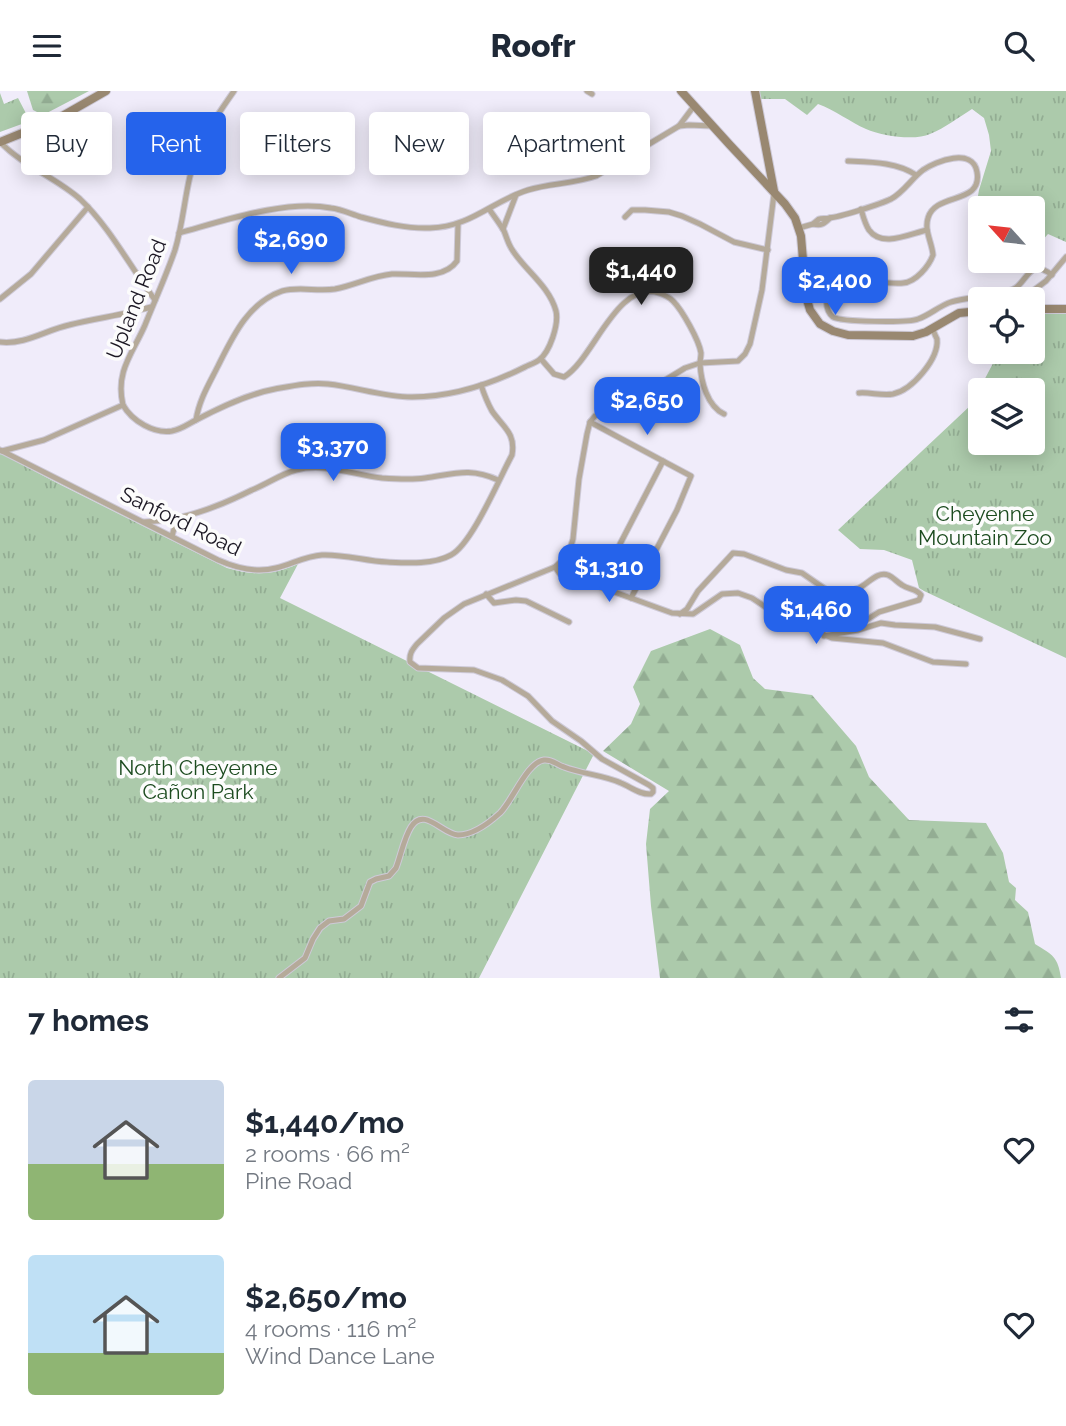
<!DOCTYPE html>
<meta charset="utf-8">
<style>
body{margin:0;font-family:Raleway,sans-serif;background:#f6f6f7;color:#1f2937;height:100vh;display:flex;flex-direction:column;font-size:26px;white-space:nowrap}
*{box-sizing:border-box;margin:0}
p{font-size:23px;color:#747a83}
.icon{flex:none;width:38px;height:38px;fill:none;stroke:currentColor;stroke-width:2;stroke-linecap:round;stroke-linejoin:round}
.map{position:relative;height:887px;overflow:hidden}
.sheet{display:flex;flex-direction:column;background:#fff;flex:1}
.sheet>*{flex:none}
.top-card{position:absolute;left:21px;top:21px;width:700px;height:63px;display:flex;gap:14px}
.needle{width:46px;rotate:297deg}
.fabs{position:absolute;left:968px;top:105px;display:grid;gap:14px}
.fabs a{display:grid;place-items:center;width:77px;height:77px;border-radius:7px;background:#fff;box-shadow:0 4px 18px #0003;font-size:35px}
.price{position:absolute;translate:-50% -60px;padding:0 16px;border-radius:14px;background:#2563eb;color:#fff;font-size:23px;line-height:46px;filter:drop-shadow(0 2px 4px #0008)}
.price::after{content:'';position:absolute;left:50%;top:42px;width:21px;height:16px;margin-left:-10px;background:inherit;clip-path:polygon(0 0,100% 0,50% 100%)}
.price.active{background:#222;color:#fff}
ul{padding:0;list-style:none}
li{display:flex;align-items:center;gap:21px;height:175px;padding:0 28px}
li span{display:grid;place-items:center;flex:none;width:196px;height:140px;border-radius:7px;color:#555}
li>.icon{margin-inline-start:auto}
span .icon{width:84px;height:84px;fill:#fffc;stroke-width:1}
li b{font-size:30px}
h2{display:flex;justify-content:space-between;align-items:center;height:84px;padding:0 28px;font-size:30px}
.pill{padding:0 24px;border-radius:7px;background:#fff;box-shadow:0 4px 18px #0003;font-size:24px;line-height:63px}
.pill.active{background:#2563eb;color:#fff}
header{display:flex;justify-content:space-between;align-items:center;height:91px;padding:0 28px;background:#fff;font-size:32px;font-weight:800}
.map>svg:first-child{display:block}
</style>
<header><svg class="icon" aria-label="menu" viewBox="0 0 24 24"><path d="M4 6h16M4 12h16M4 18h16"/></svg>Roofr<svg class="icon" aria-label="search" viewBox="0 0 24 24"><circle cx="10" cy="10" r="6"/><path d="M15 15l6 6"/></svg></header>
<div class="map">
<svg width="1066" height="887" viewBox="0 0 1066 887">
<defs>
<pattern id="grass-tufts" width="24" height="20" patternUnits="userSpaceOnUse" patternTransform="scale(1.75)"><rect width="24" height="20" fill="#accaab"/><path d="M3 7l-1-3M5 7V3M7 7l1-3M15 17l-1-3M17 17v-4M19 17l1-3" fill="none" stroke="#93ad93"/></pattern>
<pattern id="forest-firs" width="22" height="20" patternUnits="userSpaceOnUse" patternTransform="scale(1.75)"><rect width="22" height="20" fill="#accaab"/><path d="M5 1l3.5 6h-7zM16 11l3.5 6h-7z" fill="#93ad93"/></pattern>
</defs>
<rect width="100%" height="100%" fill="#f0ecfa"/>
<g fill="url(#grass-tufts)" fill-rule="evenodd">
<path d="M758 0H1066V151L1048 143 1033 160 1032 117H980V170H1018L1001 173 979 170 971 145 979 99 991 60 989 44 984 27 972 18C959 26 945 37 930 43 915 50 882 45 866 38 850 31 835 19 818 13L807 24 785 8H760Z"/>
<path d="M0 2 4 13 18 7 30 30 0 41Z"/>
<path d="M1066 220V567L924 500 919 497 912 469 884 459 860 458 838 439 971 314 999 261H1032L1033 221ZM980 299H1032V352H980Z"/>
<path d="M0 362 61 394 227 477C254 485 273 484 298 473L280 507 594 663 479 887H0Z"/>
</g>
<g fill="url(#forest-firs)">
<path d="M27 0H89L43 24 33 19Z"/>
<path d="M710 538 740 554 753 587 765 598 812 604 856 655 869 686 909 729 986 732 1003 762 1009 791 1016 797 1015 809 1028 821 1035 853C1053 864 1058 866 1061 887H660L651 815 646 753 650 718 669 700 603 660 631 633 640 613 633 596 651 560Z"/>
</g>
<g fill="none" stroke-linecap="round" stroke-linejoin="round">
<defs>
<g id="street">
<path d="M587 0 592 3"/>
<path d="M679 35 694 15"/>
<path d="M0 51C23 75 55 86 80 108 109 135 131 177 155 209"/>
<path d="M848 70C871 71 897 71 916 84"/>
<path d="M861 118C863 125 865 133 869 139 882 157 909 143 927 139"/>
<path d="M625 126 632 119H645L669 121 682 125 700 133 734 151 768 159"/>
<path d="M813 133C821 135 824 133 830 127"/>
<path d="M799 137 813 133 819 128C822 127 826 128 829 127 840 126 881 113 891 108 904 101 911 88 923 79 936 70 973 56 977 81 983 114 935 101 928 127 924 140 932 151 933 164 929 175 916 191 903 192 887 194 846 185 834 192 829 195 827 201 827 206 826 213 827 221 833 226 841 231 908 232 918 228 930 224 939 215 951 211 968 206 987 206 1004 201 1009 200 1015 198 1018 195 1030 183 1032 169 1052 184"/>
<path d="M503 138 516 104"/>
<path d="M179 142C223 130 286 108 331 117 341 118 351 123 361 126 383 132 407 138 430 137 471 136 492 110 528 99 550 92 574 93 596 85L679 35 689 34 712 35"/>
<path d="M0 208 31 183 88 116"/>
<path d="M1022 208 1046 190 1066 166"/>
<path d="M0 251C25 254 46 239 69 234 96 227 124 224 151 216"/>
<path d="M541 268 554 283 564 286C594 268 616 189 659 202 665 204 669 206 673 210 682 219 699 249 701 262 701 267 700 268 700 273 701 290 707 315 724 323"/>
<path d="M859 302C870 301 882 305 893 303 912 299 939 268 937 248 936 246 933 239 933 237"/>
<path d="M123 314C132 330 154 343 172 340 182 338 188 333 196 329 221 316 248 303 275 298 292 295 311 291 328 293 356 296 384 306 412 306 451 306 491 293 525 276 529 274 535 272 539 269 550 261 559 233 556 220 549 195 526 180 513 160 508 153 507 147 504 140 500 133 494 125 489 118"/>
<path d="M196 329C199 309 209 293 218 275 233 245 248 212 282 200 300 195 317 201 335 198 355 194 372 185 392 183 412 182 443 190 457 170L458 133"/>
<path d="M590 331 691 385 677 419 631 507"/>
<path d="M0 359 218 469C236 477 256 482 276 477 292 473 306 465 322 464 344 463 365 470 387 471 406 472 433 474 451 464 472 453 499 388 512 364 516 342 503 336 492 320 487 311 484 303 481 294"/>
<path d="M2 360 44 349 123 314C115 280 133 262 145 234 155 209 166 185 175 159 185 126 185 91 198 60 207 38 221 19 234 0"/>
<path d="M144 431C155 430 166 430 177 427 201 422 230 410 252 399 267 393 281 383 296 379 324 371 354 384 382 387 396 388 411 389 425 387 454 383 470 376 498 389"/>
<path d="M172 445 177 427"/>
<path d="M620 453 663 370"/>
<path d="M555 476 560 483 570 489 598 495 672 522 693 523 722 503 738 502 752 507 770 519 787 521 799 524 813 539 832 547 883 552 933 571 966 573"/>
<path d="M486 503 494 512 516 509 526 510 569 531"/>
<path d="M680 523 687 518 698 500 733 462 744 463 786 479 802 482 831 502C840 501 850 501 859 497 868 493 877 480 888 484 893 486 897 491 902 494 909 499 916 497 921 504L919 509 879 521 849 540"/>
<path d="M824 545 858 539 881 532 895 534 935 536 980 548"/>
<path d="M279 887 305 867 313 848 320 837 329 830 344 828 361 815 370 791 376 788 389 785 396 777C401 764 404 747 411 736 424 715 442 743 458 744 474 744 489 732 500 722 513 709 527 671 544 669 552 668 557 674 564 676 582 683 603 684 621 692 631 696 640 704 651 703L653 701V697L649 694 602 668 581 650 552 630 528 605 502 589 474 579 418 577 410 571C409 563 412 559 417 553L444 527 464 513 555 476 568 464 573 448 579 388 587 343 590 331 595 325 605 321 624 319 637 314 662 291 685 277 700 272 738 270 745 263 750 253 762 199 774 103"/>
</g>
<g id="secondary">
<path d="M681 0 729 53 785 113 795 127 801 145 806 205 810 219 820 233 833 240 848 244 913 245 926 241 959 222 980 220"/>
<path d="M755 0 774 100"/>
<path d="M0 51 57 28 106 0"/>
<path d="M1032 218H1066"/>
</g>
</defs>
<use href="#street" stroke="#cecad8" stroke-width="7"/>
<use href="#secondary" stroke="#cecad8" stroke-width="10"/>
<use href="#street" stroke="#b5aa9a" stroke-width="5"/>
<use href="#secondary" stroke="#998871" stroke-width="8"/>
</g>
<g text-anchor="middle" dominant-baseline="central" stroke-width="7" stroke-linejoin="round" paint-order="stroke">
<g font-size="21" fill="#1c1824" stroke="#fcfcfc">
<text transform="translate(136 208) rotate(-68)">Upland Road</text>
<text transform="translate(181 430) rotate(26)">Sanford Road</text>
</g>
<g font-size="21" fill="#1c4b1f" stroke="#fcfcfc">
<text x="985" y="422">Cheyenne<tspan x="985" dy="24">Mountain Zoo</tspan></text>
<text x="198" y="676">North Cheyenne<tspan x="198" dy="24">Cañon Park</tspan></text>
</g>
</g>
</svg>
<div class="fabs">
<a><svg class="needle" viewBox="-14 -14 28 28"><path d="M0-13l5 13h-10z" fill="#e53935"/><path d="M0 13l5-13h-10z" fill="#747a83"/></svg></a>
<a><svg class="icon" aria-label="locate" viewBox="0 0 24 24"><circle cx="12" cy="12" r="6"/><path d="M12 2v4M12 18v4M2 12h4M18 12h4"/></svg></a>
<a><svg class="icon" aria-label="layers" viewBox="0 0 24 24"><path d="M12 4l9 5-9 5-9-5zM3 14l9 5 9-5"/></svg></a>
</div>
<b class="price" style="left:291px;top:185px">$2,690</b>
<b class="price active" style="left:641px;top:216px">$1,440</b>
<b class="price" style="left:835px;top:226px">$2,400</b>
<b class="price" style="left:647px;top:346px">$2,650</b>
<b class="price" style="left:333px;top:392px">$3,370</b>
<b class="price" style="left:609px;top:513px">$1,310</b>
<b class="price" style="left:816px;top:555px">$1,460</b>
<div class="top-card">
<a class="pill">Buy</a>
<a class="pill active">Rent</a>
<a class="pill">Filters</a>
<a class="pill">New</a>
<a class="pill">Apartment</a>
</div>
</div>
<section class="sheet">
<h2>7 homes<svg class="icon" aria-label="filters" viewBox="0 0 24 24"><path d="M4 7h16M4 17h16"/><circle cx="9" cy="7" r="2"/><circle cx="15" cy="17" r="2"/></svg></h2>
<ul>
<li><span style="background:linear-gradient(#c9d6e8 60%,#8fb573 0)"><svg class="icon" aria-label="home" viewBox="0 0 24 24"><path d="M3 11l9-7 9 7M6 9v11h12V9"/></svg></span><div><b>$1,440/mo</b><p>2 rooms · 66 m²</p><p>Pine Road</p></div><svg class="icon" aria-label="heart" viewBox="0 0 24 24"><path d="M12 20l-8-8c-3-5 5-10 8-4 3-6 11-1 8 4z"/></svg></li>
<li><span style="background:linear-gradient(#bfe0f5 70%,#8fb573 0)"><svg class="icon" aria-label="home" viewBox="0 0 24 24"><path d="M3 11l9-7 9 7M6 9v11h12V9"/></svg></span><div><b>$2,650/mo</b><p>4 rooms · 116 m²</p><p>Wind Dance Lane</p></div><svg class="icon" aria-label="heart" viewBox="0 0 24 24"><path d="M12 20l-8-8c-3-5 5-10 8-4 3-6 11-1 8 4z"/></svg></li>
</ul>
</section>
